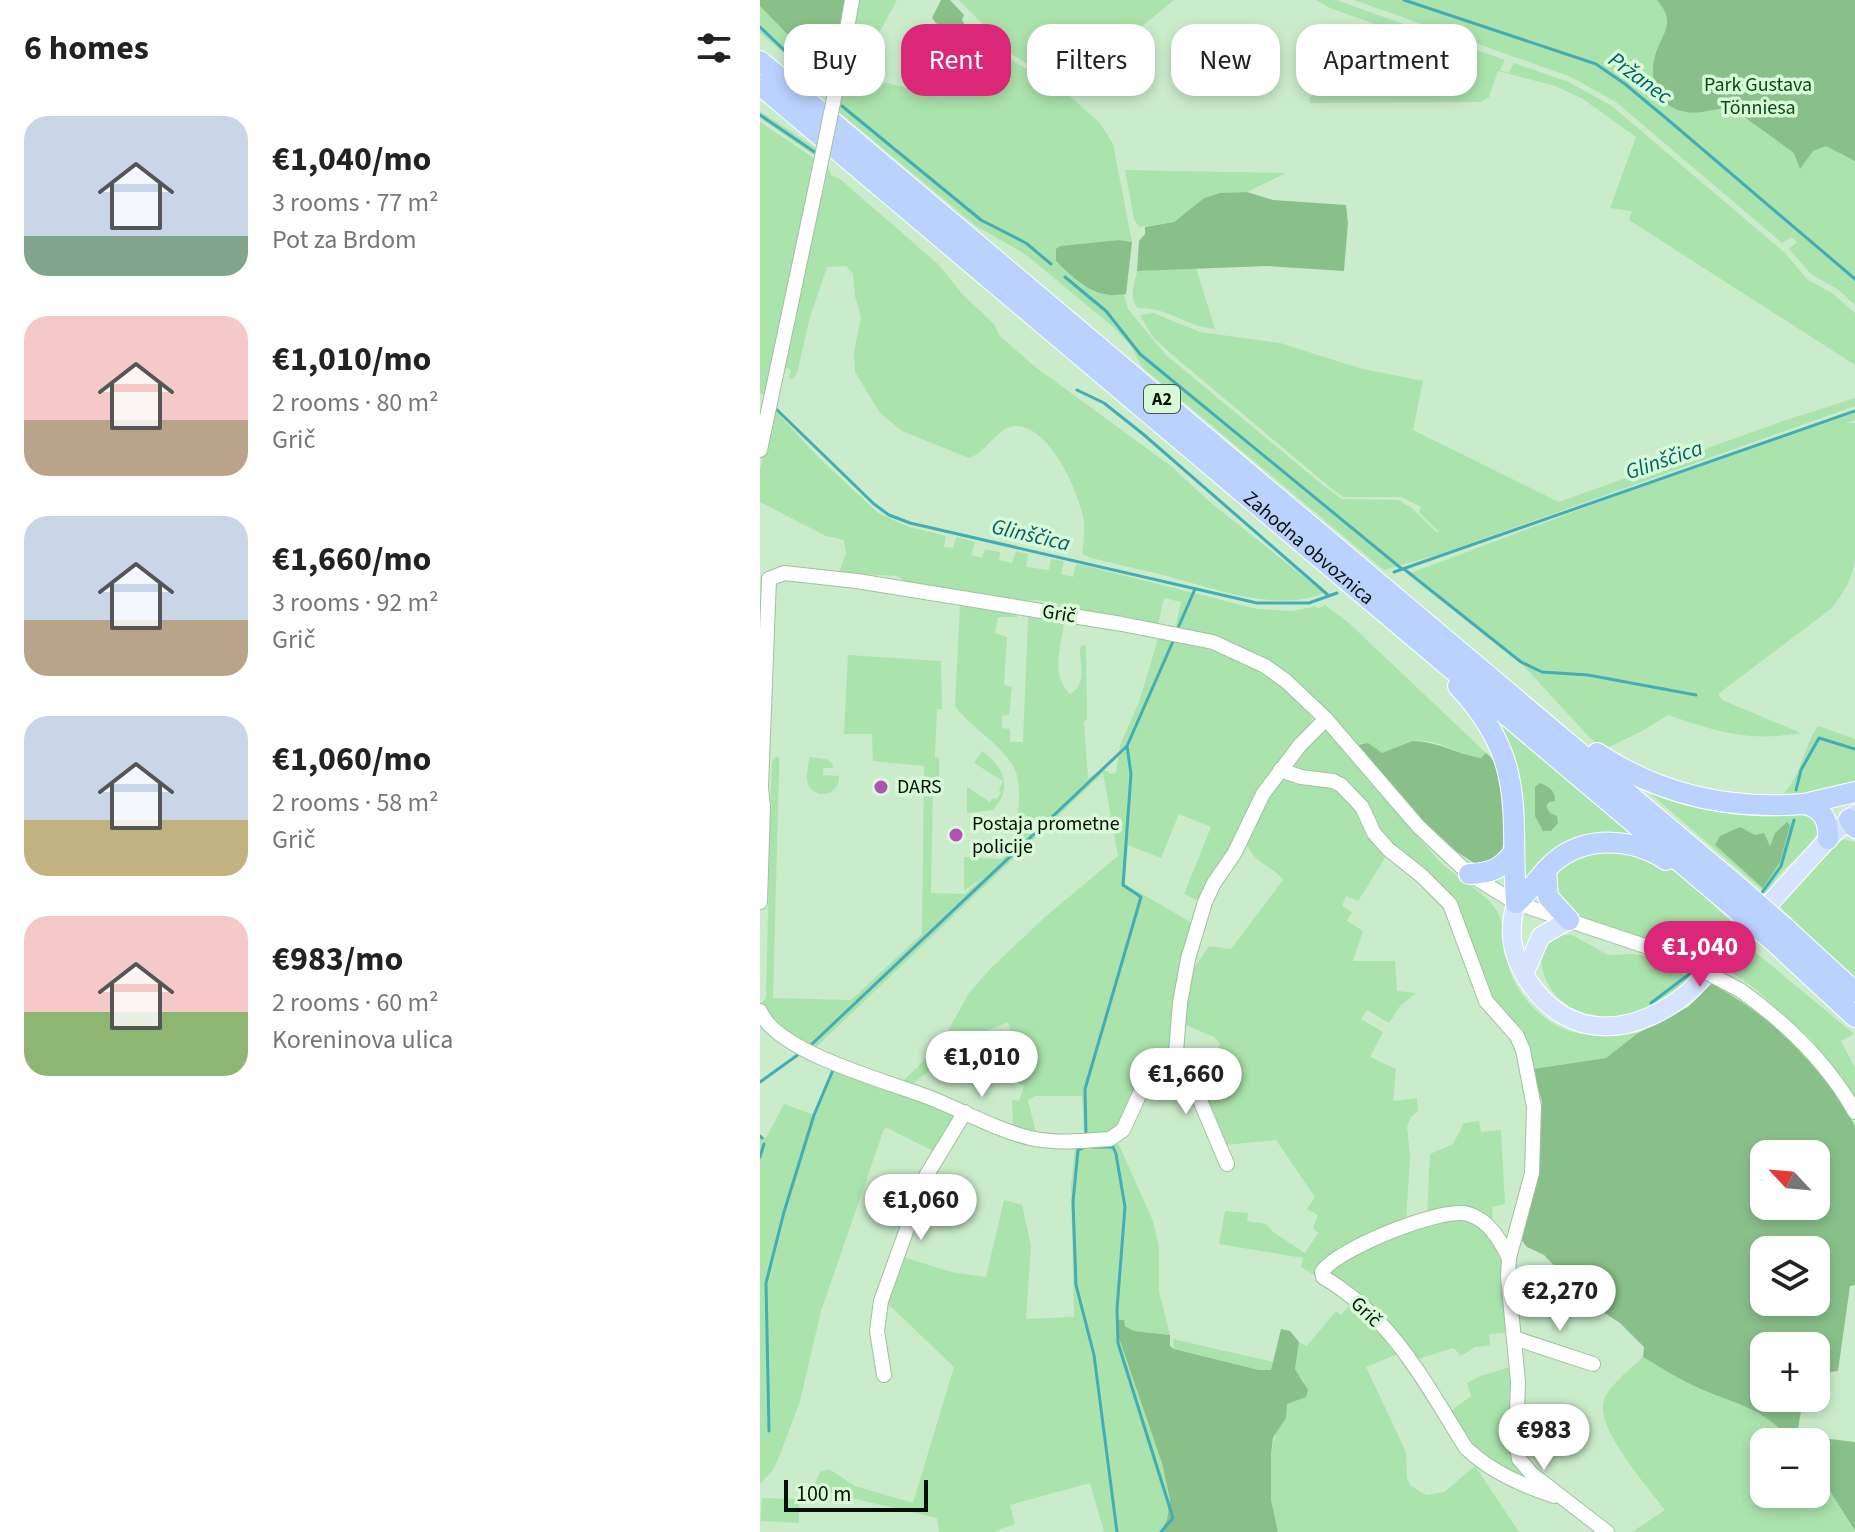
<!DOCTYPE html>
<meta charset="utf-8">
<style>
body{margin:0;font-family:"Source Sans 3",sans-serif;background:#f2f2f2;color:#222;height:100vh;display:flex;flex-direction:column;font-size:30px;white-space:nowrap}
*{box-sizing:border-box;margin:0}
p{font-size:26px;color:#767676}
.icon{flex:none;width:44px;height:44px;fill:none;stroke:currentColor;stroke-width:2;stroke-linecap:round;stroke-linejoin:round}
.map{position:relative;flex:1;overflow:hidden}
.panel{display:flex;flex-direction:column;background:#fff;width:760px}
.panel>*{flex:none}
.hud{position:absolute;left:24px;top:24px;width:760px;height:72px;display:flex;gap:16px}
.needle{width:52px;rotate:296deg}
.buttons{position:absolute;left:990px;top:1140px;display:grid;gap:16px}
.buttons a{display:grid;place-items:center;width:80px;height:80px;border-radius:16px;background:#fff;box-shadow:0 4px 12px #0003;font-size:40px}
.scale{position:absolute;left:24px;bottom:20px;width:144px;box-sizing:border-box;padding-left:8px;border:4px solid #061006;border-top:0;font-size:22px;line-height:28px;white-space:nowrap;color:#061006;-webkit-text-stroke:6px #d8fad8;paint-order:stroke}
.price{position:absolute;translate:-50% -68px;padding:0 18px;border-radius:28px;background:#fff;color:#222;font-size:26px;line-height:52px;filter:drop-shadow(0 2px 4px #0008)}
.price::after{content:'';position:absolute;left:50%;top:48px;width:24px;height:18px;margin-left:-12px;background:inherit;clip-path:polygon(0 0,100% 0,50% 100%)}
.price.selected{background:#db2777;color:#fff}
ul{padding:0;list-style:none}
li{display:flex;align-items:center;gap:24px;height:200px;padding:0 24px}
li span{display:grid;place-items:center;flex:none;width:224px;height:160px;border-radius:24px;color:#555}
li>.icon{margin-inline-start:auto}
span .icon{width:96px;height:96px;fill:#fffc;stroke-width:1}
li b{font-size:34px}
h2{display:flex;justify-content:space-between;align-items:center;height:96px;padding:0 24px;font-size:34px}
.pill{padding:0 28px;border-radius:24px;background:#fff;box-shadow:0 4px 12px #0003;font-size:28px;line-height:72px}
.pill.selected{background:#db2777;color:#fff}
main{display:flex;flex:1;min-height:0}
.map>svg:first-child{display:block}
</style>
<main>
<section class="panel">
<h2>6 homes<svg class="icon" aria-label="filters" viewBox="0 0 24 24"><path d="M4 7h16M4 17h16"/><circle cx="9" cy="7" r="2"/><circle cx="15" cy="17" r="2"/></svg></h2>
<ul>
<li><span style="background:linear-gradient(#c9d6e8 75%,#7fa58c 0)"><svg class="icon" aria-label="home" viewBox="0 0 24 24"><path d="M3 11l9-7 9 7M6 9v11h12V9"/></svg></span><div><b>€1,040/mo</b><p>3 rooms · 77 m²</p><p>Pot za Brdom</p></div></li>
<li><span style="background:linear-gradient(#f6c9c9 65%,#b9a48a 0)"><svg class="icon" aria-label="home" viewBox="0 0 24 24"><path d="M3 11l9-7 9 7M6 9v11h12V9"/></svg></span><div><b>€1,010/mo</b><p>2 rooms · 80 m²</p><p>Grič</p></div></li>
<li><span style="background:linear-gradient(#c9d6e8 65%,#b9a48a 0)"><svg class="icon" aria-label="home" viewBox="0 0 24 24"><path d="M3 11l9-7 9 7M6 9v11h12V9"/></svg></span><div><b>€1,660/mo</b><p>3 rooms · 92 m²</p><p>Grič</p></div></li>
<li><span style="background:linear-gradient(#c9d6e8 65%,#c2b280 0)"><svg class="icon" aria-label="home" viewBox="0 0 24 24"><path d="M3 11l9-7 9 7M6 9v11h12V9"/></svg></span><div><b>€1,060/mo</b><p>2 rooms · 58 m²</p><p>Grič</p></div></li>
<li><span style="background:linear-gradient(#f6c9c9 60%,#8fb573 0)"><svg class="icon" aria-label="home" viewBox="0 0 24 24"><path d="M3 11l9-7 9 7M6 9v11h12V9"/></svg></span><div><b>€983/mo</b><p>2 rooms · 60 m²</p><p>Koreninova ulica</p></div></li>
</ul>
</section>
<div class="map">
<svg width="1095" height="1532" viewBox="0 0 1095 1532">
<rect width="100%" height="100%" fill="#cbeccb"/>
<g fill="#abe3ac">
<path d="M97 0H137L118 35 103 71 107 78 182 97 198 74 215 25 253 61 304 91 340 123 353 144 372 242 359 240 300 246 356 296 364 294 368 309 406 355 564 486 582 499 638 500 652 508 675 531 680 533 659 512 661 507 641 497H583L572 489 409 352 392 336 380 315 393 313 440 332 520 343 599 368 663 381 653 430 799 502 1023 421 1095 398V406L680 554 624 570 382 367 371 346 352 326 265 254 216 226 79 112 96 17Z"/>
<path d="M199 0H414L307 88 253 55Z"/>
<path d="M556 0H576L745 60 740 70 749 73 754 63 809 82 852 106 1025 253 1048 280 1072 293 1095 313V365L869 220 872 211 850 208 876 137 823 99 795 86 738 71 729 97 721 102 550 103 549 98 629 29 570 8Z"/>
<path d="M594 0H1095V305L1076 288 1052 275 1029 249 1037 242 1032 237 1022 243 856 102 811 77Z"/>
<path d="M0 6 55 63 60 75 57 81 0 33Z"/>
<path d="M0 111 56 148 55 156 0 118Z"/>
<path d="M0 122 55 159 7 399 0 392Z"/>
<path d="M68 168 72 176 80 179 179 265 203 295 234 324 240 336 274 366 411 466 450 502 564 593C518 612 463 591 417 579 389 571 360 565 331 558L322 554C323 544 325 533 324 523 321 495 289 423 254 426 238 427 226 453 209 458L142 431 120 413 95 372 94 352 101 317 95 296 93 274 86 266 67 267 50 317 37 373 34 378 29 379 31 370 28 368 22 370 59 197 63 192Z"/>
<path d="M365 170 526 173 487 192 460 193 444 198 414 222 379 227 374 219Z"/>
<path d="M436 268 455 329C424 326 411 308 378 308 368 298 375 284 377 271Z"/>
<path d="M13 408 59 458 118 513 149 527 186 536 184 547 193 548 196 537 215 542 211 555 222 558 225 549 240 552 239 560 252 563 256 551 268 554 266 567 289 570 291 559 304 561 301 574 313 577 316 564 322 565 497 609 533 611 556 606 557 609 565 605 590 624 726 753 721 758C698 755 676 737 652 741 641 743 633 751 622 753L602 743 598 745 542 686 511 662 415 629 421 602 404 598 398 625C376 621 351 619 330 613 313 608 279 596 262 602L151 585 137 576 79 573 86 553 84 540 66 536 0 502V470Z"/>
<path d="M1095 413V420L1087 423H1095V557C1094 577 1084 592 1072 608L958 694 962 700 1041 733C988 742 958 732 908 715L884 730 845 749 830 738 762 664 648 574 848 499Z"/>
<path d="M200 606 251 613 258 617H238L235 633 247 637 244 685 252 687 249 715 242 716V728L250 729V742H263L268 617 304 623C301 647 290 675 310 694 327 685 320 666 320 650L321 646 326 645 327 719 324 722 328 778 343 769 351 774 356 773 360 745 379 702 398 639C453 647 522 666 552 718L550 725 530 746 504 784 442 898 436 900 424 894 451 827 419 814 401 858 368 845 365 884 434 924 414 1042 353 1135 324 1137 322 1096H275L268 1100 277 1137 253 1128 252 1100 259 1101 264 1086 256 1081 259 1065 248 1022 210 1038 149 1087 140 1084 180 1045 209 993 230 969 285 917 358 856 343 773 53 1050C36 1040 4 1025 2 1002L6 998 11 787 12 761 15 757H19V771L13 998 91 1000 162 934 164 766 113 761 112 734H84L88 655 181 661 182 709H177L175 757 179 758V785H173L171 893 205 894 223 877 204 891V857L242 859 255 846C256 824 262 797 257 776 251 750 210 728 195 706Z"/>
<path d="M732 716 878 839H842L765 889Z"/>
<path d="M1058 726 1095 739V787L1060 796H1021C1041 779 1043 747 1058 726Z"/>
<path d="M564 730 576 740 679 861C694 876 730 895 738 913 746 930 745 950 749 967 755 995 788 1028 817 1033 836 1037 859 1033 878 1033L846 1058 773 1069 730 998 704 927 621 834 592 789 538 773 528 765Z"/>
<path d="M222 751C244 766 253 789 233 810L207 813V787L230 802 233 798 237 799 241 793 239 790 243 781 214 763Z"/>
<path d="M49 757 66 759 72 763 73 768H63V775L79 776C79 789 71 795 59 794 40 785 49 772 49 757Z"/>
<path d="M522 776 582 788 627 855 598 901 586 896 582 906 592 912 587 921 603 931 593 961H635L637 991 656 993 640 1006 629 1023 607 1010 601 1019 623 1032 610 1057 636 1069 633 1101 657 1098 658 1111 651 1117 647 1127 650 1156 646 1222 559 1278 541 1267 543 1258 459 1244 465 1211 488 1213 487 1221 506 1224 513 1232 545 1253 558 1233 553 1228 558 1215 547 1209 555 1197 516 1140 464 1145 431 1075 435 1069 438 1074C450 1072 455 1055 460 1044L454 1037 423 1024 428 977 449 946 471 949 523 880C515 869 502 865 493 855 473 832 509 795 522 776Z"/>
<path d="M885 789 1041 812 1051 815 1060 829C1050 848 1035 858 1021 873 1014 879 1013 887 1007 894Z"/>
<path d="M1082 839 1095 842V978L1019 906Z"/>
<path d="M835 848 895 858 921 875 979 929 950 963 912 946 908 948 837 923 799 905 793 870Z"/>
<path d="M796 935H812L848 955 874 954 892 957 931 979C914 992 898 1006 877 1013 829 1029 777 1002 781 948Z"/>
<path d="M988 946 1094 1034 1081 1041 1095 1068V1095L1051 1039 998 991 969 970Z"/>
<path d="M76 1067 197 1114 175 1152 127 1128 124 1129 61 1311 40 1401 19 1457 13 1470 0 1484V1136L6 1138 24 1104 54 1115Z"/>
<path d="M719 1121 721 1132 741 1130 745 1204 732 1207 733 1228 725 1220 667 1216 670 1154 693 1144 704 1123Z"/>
<path d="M354 1142 359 1145 393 1221 399 1247V1292L410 1335 374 1331 358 1320 402 1463 410 1500 407 1520 400 1532H344L330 1483 250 1505 255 1524 234 1532H179L177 1518 53 1489 60 1472 69 1469 95 1486 153 1503 194 1367 125 1301 140 1256 191 1272 226 1277 244 1200 262 1205 271 1246 266 1319 314 1317 311 1186 315 1149 318 1144Z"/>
<path d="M681 1217 718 1222 744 1259 748 1325 744 1333 729 1334 730 1345 715 1347 701 1356 694 1348 655 1360 569 1278 572 1264Z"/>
<path d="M594 1300 640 1353 606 1367 646 1452 647 1478 651 1486 666 1495 684 1492 715 1466 759 1532H518C508 1513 505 1437 523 1424L527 1404 544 1382 535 1369 539 1342 547 1346 576 1311 581 1315Z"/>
<path d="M413 1339 513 1362 511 1370H499L414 1349Z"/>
<path d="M883 1357C903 1369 922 1381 943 1390 983 1407 1001 1407 1033 1442H1004V1494H1056V1469L1095 1532H872L905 1510C888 1487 839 1432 843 1404 846 1387 871 1369 883 1357Z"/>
<path d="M753 1366 754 1465 765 1476 792 1491 723 1459 689 1412 711 1396 707 1383 721 1376Z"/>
<path d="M2 1498 39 1499V1523L1 1521 0 1530Z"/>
</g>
<g fill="#89c08a" fill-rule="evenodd">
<path d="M0 0H87L68 90 57 81 60 74 55 63 0 6Z"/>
<path d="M181 0H190L204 15 202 20 205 25 199 38 176 23 172 18Z"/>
<path d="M897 0H1095V161L1066 146 1053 151 1040 169 1034 153 972 108C955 107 939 116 922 111 899 106 888 79 895 56 901 33 918 24 897 0Z"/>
<path d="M487 192 513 200 586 205 588 223 584 271 507 266 377 271 379 241 385 234V227L414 222 444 198 460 193Z"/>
<path d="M359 240 372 242 366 294C335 300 317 281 296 261V249L300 246Z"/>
<path d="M652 741C677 741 697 754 721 758L726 753C750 769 748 833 740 858L720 866C672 842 633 785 598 745L608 743 622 753Z"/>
<path d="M780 783C789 787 796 791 795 801L789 802 786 806 790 813 797 816 798 823 791 831H783L775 816V787Z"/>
<path d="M1027 822 1030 825 1020 862 1003 888 955 845 960 836 980 827 995 835 1004 833 1010 846 1015 833Z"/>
<path d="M952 983C1015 1022 1061 1058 1095 1126V1285L1090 1286 1078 1371 1056 1374V1346H1004V1398H1043L1037 1435 1095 1442V1531L1056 1469V1442H1033C1001 1407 983 1407 943 1390 922 1381 903 1369 883 1357L884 1347 860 1323 831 1304 784 1255 767 1247 760 1238 777 1181 782 1102 773 1069 846 1058 878 1033 928 1007ZM1004 1154H1056V1206H1004ZM1004 1250H1056V1302H1004Z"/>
<path d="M358 1320H364L365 1326 374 1331 410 1335V1346L414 1349 499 1370H511L521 1329 530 1331 539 1342 535 1369 548 1390 546 1397 527 1404 526 1418 513 1438 511 1455V1500L518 1532H400L407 1520 410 1500 402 1463 357 1332Z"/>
</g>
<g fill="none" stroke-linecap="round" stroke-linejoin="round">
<g stroke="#42acb8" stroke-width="3">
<path d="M644 0 836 64 865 84 907 119 1095 279"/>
<path d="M0 27 68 92"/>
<path d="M82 106 221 220 266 243 291 264"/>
<path d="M0 115 56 153"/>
<path d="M305 277 346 311 380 354 642 569"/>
<path d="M317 390 344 403 383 434 568 595"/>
<path d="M13 406 114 504 129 515 150 523 497 603H549L577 593"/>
<path d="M644 569 761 662 782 672 828 675 936 695"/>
<path d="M634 572 1095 411"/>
<path d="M418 628 435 589"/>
<path d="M1036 790 1041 770 1059 738 1095 749"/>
<path d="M1001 894 1021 866 1034 820"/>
<path d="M941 964 978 922"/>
<path d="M891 1003 932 972"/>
<path d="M52 1044 366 747"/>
<path d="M0 1082 39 1054"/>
<path d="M326 1135 325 1089 381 897 363 885 371 774 367 746 414 639"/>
<path d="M0 1136 2 1138"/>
<path d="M325 1147 318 1150 313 1202 316 1285 334 1355 357 1532"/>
<path d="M333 1147H353L356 1154 365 1207 357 1309 358 1343 413 1518 401 1532"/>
<path d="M0 1157 4 1144"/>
<path d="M9 1431 6 1283 24 1212 54 1115 73 1070"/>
</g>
<defs>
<g id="minor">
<path d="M80 69 92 0"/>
<path d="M0 450 56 186"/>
<path d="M9 579 24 573 97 581 362 624 453 642 505 666 526 681 566 719 658 826 709 874 756 903 915 956"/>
<path d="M520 770 541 777 573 781 581 785 602 807 614 833 628 849 662 876 690 904 726 1001 757 1036 763 1050 774 1107 772 1173 749 1258 748 1277 758 1382 756 1441 759 1459 772 1474 847 1532"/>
<path d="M0 902 3 807 1 787 9 579"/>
<path d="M980 990C1026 1023 1067 1062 1095 1112"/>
<path d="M0 1011C18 1054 131 1082 173 1099 205 1112 237 1130 270 1138 297 1144 324 1141 350 1139L363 1130 381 1091 416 1052"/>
<path d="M467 1164 425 1065 416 1052 420 1003 428 959 445 902 454 883 474 854 503 794 540 745 566 719"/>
<path d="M749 1258C740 1240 729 1220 708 1214 682 1206 575 1250 562 1272L563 1277C633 1318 665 1383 706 1448 731 1472 762 1485 794 1496"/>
<path d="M754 1338 833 1364"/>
<path d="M124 1375 117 1331 121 1301 166 1176 205 1112"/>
</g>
<g id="major">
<path d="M756 903C748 931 751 954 767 979 809 1045 879 1036 932 989L1068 839 1095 814"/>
<path d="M765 972 781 936 809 920"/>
</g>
<g id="highway">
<path d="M0 61 982 890"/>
<path id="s1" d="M0 85 970 904"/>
<path d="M698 686C768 761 750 811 756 903"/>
<path d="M837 753C900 795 969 810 1044 804 1063 808 1069 821 1068 839"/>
<path d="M1044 804 1095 792"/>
<path d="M1089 819 1095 828"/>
<path d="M786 870 788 897 809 920"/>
<path d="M709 874C731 873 740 870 754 852"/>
<path d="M756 903C771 891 780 874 794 862 826 835 873 838 906 860"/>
<path d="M1024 927 1095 992"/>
<path d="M1013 941 1095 1017"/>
</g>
</defs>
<use href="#minor" stroke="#9fc0a0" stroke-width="16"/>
<use href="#major" stroke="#fff" stroke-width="20"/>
<use href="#highway" stroke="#fff" stroke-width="22"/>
<use href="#minor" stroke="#fff" stroke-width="14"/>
<use href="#major" stroke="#d6e3fe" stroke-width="18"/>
<use href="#highway" stroke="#bbd1fe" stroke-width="20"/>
<defs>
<g id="minor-bridge">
<path d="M56 186 80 69"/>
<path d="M915 956 980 990"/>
</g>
<g id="highway-bridge">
<path d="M982 890 1024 927"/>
<path d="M970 904 1013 941"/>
</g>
</defs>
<use href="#minor-bridge" stroke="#9fc0a0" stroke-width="16" stroke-linecap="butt"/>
<use href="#highway-bridge" stroke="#fff" stroke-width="22" stroke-linecap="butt"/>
<use href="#minor-bridge" stroke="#fff" stroke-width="14"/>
<use href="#highway-bridge" stroke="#bbd1fe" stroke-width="20"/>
</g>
<g fill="#b150b8" stroke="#d8fad8" stroke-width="3">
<circle cx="121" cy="787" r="8"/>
<circle cx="196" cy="835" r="8"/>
</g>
<g text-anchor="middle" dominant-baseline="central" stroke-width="7" stroke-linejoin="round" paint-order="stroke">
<rect fill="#d8fad8" stroke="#455645" stroke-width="2" x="384" y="385" width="36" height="28" rx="6"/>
<g font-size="18" font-weight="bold" fill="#061006">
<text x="402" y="399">A2</text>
</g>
<g font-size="20" fill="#0c4815" stroke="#d8fad8">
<text x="998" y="85">Park Gustava<tspan x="998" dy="23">Tönniesa</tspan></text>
</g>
<g font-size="20" fill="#061006" stroke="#d8fad8">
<text stroke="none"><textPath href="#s1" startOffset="718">Zahodna obvoznica</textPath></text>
<text transform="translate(299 614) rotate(9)">Grič</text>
<text transform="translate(606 1312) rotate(44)">Grič</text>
</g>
<g font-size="20" fill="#061006" stroke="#d8fad8" text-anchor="start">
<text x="137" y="787">DARS</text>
<text x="212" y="824">Postaja prometne<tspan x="212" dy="23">policije</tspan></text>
</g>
<g font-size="22" font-style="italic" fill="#006068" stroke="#d8fad8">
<text transform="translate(880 78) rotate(36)">Pržanec</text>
<text transform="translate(904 460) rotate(-19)">Glinščica</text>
<text transform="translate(271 535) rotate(13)">Glinščica</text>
</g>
</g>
</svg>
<div class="buttons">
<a><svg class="needle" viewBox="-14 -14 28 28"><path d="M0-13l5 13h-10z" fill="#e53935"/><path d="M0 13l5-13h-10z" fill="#767676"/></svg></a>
<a><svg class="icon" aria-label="layers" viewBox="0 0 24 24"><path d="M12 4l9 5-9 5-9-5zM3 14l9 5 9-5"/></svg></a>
<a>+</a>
<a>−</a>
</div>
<div class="scale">100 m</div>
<b class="price selected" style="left:940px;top:989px">€1,040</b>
<b class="price" style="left:222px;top:1099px">€1,010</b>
<b class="price" style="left:426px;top:1116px">€1,660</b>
<b class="price" style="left:161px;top:1242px">€1,060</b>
<b class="price" style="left:800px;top:1333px">€2,270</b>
<b class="price" style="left:784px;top:1472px">€983</b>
<div class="hud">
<a class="pill">Buy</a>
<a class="pill selected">Rent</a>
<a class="pill">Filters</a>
<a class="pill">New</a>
<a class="pill">Apartment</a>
</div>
</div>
</main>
